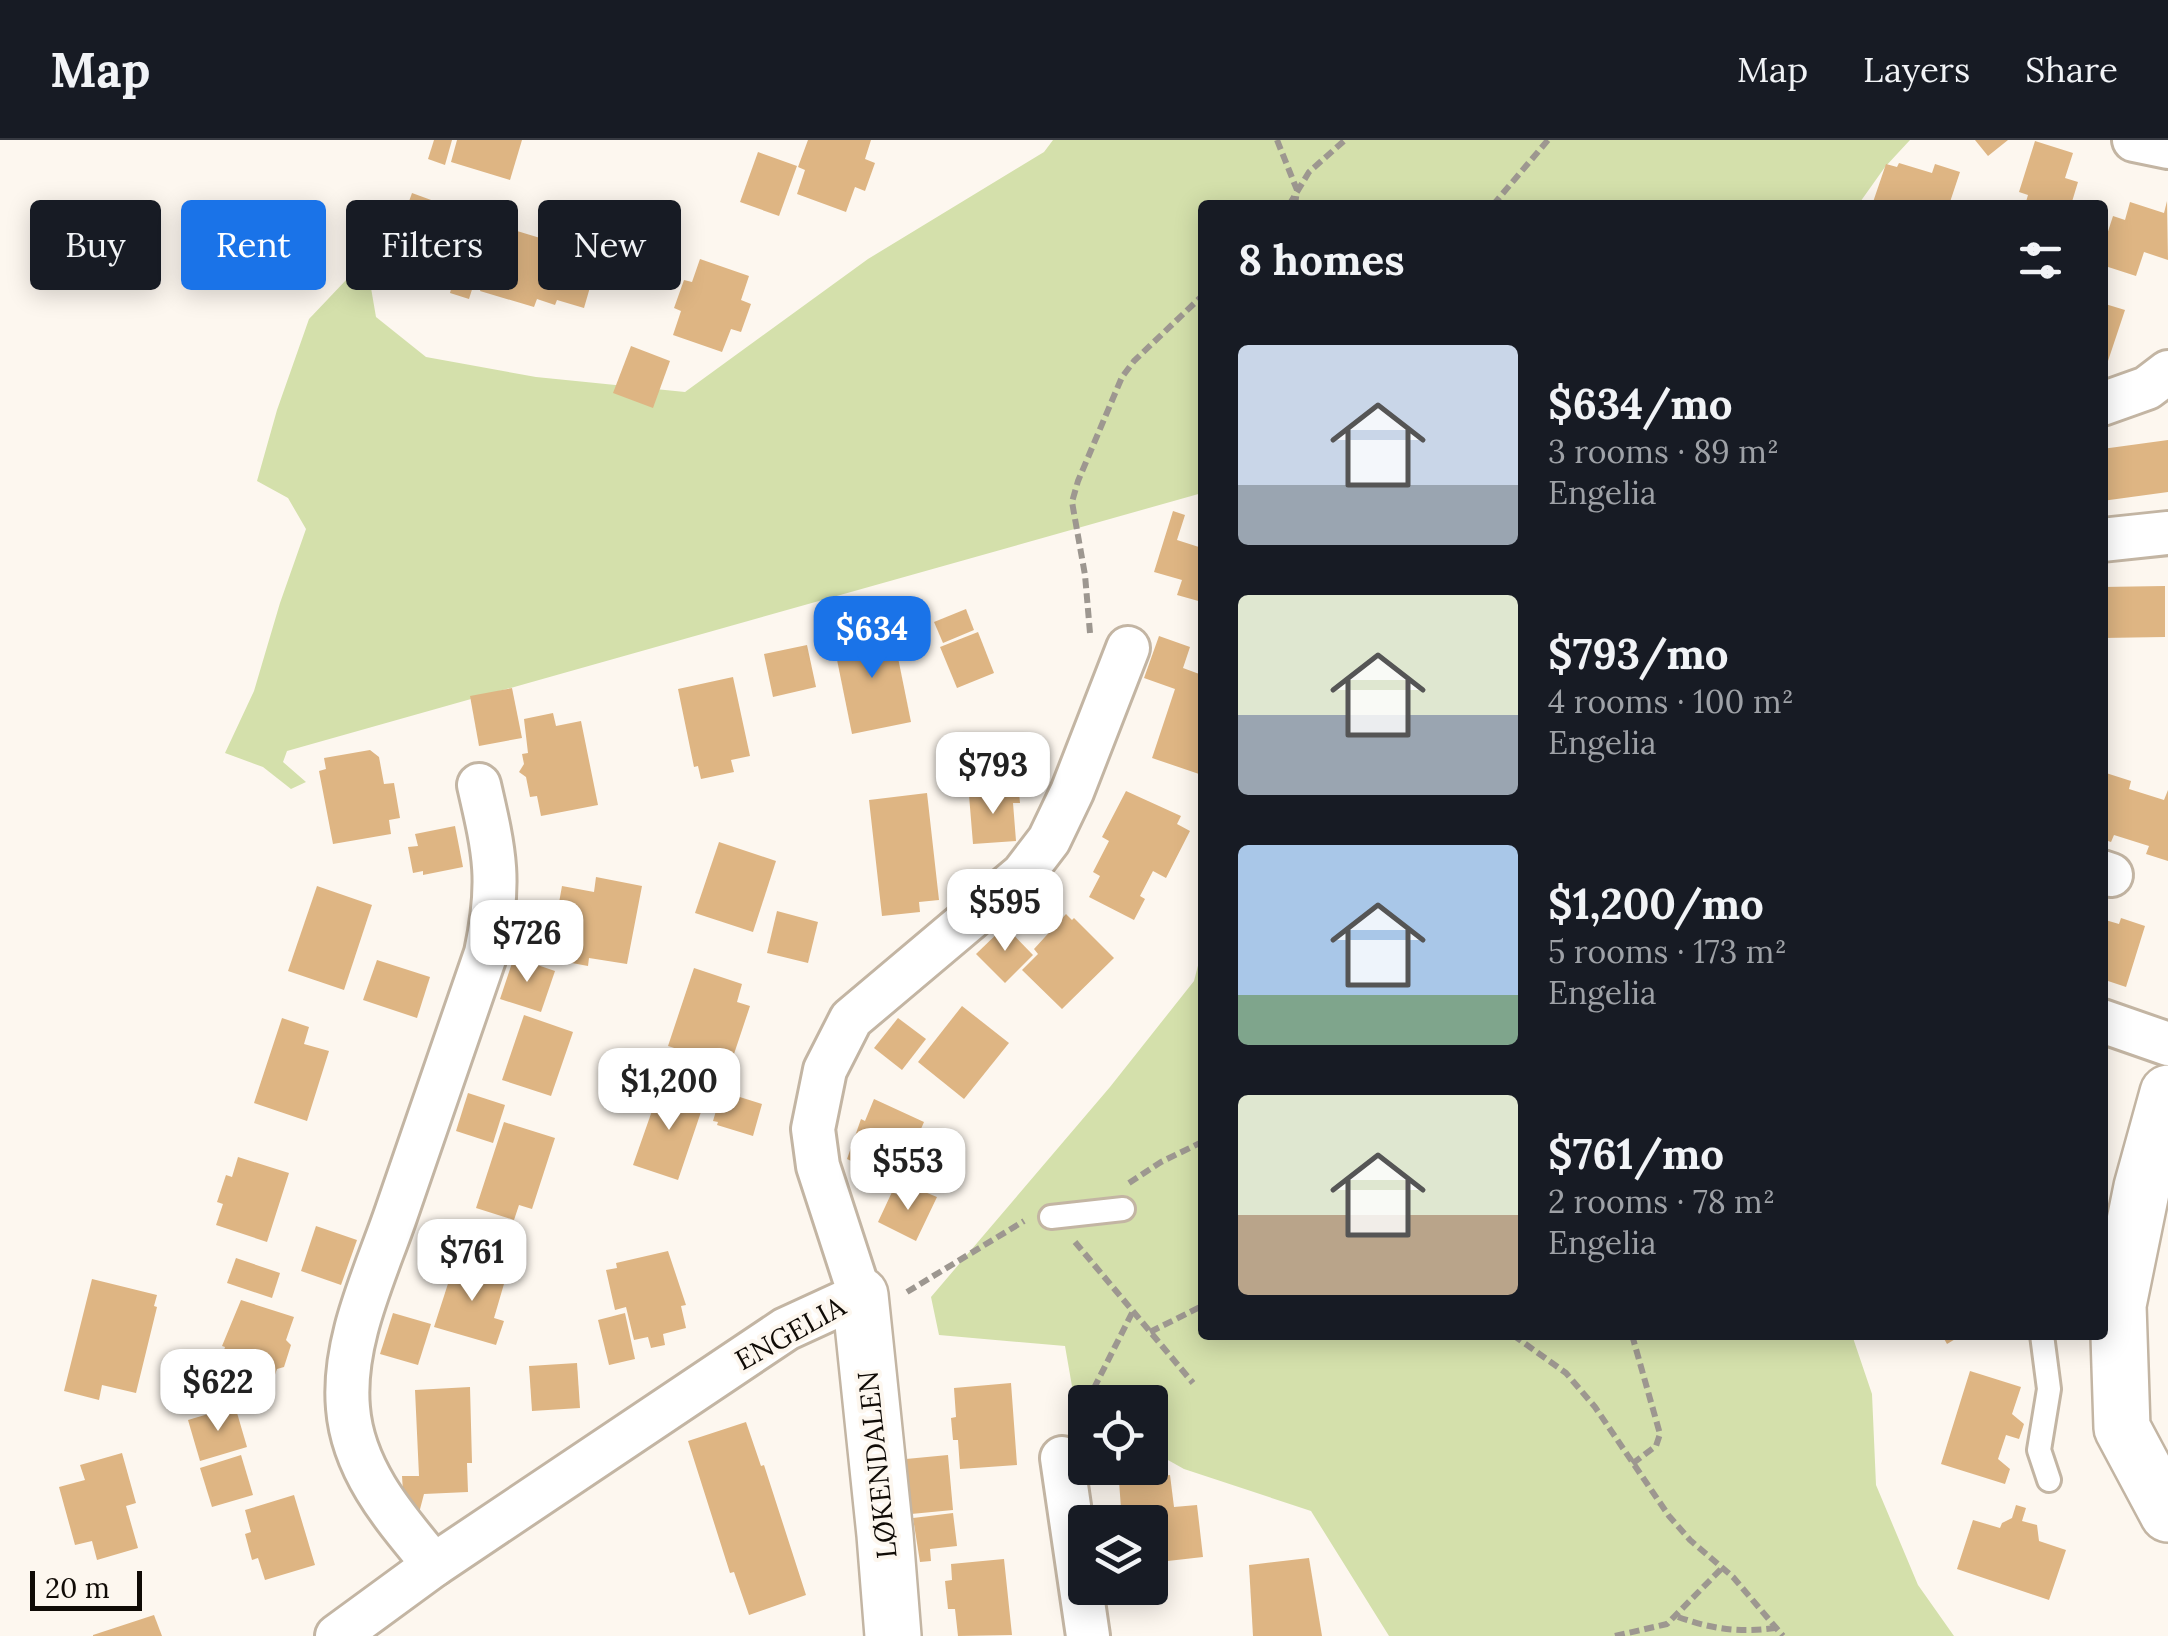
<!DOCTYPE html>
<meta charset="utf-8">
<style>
body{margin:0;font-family:Lora,serif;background:#242831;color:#f1f3f6;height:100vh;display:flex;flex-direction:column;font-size:38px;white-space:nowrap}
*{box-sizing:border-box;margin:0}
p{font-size:32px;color:#9ea1a6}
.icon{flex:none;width:55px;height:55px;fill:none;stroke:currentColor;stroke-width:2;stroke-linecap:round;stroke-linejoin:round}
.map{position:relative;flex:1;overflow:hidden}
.drawer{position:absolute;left:1198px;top:60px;width:910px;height:1140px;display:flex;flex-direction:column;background:#171b24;border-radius:10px;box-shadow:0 5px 25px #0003}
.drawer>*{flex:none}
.banner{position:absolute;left:30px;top:60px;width:950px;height:90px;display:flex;gap:20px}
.buttons{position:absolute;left:1068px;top:1245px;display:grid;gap:20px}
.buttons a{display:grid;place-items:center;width:100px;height:100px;border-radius:10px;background:#171b24;box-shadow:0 5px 25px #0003;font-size:50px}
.scale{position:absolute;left:30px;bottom:25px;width:112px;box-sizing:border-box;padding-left:10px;border:5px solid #100b06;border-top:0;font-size:28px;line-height:35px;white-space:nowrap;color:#100b06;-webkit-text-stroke:8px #fdf7ef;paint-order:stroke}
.price{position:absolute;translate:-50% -85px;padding:0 22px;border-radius:20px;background:#fff;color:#222;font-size:32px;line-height:65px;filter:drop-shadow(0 2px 5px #0008)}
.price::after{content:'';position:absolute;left:50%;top:60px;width:30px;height:22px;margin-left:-15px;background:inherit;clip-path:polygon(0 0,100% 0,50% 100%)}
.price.active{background:#1a73e8;color:#fff}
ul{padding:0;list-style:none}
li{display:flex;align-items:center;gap:30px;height:250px;padding:0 40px}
li span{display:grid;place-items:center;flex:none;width:280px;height:200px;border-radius:10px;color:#555}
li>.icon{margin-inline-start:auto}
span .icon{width:120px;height:120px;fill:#fffc;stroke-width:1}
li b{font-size:42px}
h2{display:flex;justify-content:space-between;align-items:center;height:120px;padding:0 40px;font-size:42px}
.pill{padding:0 35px;border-radius:10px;background:#171b24;box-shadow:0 5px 25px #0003;font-size:35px;line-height:90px}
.pill.active{background:#1a73e8;color:#fff}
header{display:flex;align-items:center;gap:60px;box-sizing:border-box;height:140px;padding:0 50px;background:#171b24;border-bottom:2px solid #363941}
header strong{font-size:48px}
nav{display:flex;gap:55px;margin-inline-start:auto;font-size:35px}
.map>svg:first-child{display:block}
</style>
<header>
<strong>Map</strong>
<nav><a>Map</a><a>Layers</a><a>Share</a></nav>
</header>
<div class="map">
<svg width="2168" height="1496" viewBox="0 0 2168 1496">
<rect width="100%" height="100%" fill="#fdf7ef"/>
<g fill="#d4e0ab">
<path d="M1053 0H1910L1885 27 1858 65H1202V353L287 611 283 622 306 642 291 649 263 627 225 613 254 551 280 463 306 389 288 358 257 341 277 270 309 179 366 119 376 177 426 217 536 237 685 252 868 119 1044 12Z"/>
<path d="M1202 810V1195H1852L1872 1254 1876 1345 1918 1445 1954 1496H1389L1311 1371 1184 1329 1150 1310V1262H1085V1277L1077 1275 1065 1206 939 1195 931 1157 1110 947 1194 841Z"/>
</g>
<g fill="#deb583">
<path d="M434 0H452L445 25 428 19Z"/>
<path d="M457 0H522L510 40 451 22Z"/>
<path d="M808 0H871L865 19 875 23 865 51 855 47 846 72 797 54 805 30 798 27Z"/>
<path d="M1975 0H2008L1988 16Z"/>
<path d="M2035 1 2073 13 2065 38 2078 42 2071 65H2025L2028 55 2019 52Z"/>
<path d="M758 12 797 26 779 76 740 62Z"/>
<path d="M1899 23 1932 33 1935 24 1960 32 1949 65H1872L1886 24 1897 27Z"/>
<path d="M412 53 453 68 438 109 397 95Z"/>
<path d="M2167 61 2168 120 2144 112 2136 136 2102 125V110L2113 76 2125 80 2130 62 2164 73Z"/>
<path d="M504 87 550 101 547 109 570 116 568 122 595 130 584 168 557 160 555 165 537 159 534 167 480 151 483 142 475 140 469 159 450 153 456 131 465 134 479 88 502 95Z"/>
<path d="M700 119 749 136 741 160 751 164 741 192 731 189 722 212 673 195 681 171 674 168 684 140 692 142Z"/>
<path d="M2102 163 2125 170 2108 221 2102 219Z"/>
<path d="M631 206 670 221 653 268 613 253Z"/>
<path d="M2168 300V352L2102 361V309Z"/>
<path d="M1173 371 1185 375 1177 400 1202 408V462L1177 455 1182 440 1154 432Z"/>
<path d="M2165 446V497L2102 498V447Z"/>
<path d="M966 469 974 490 943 503 934 482Z"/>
<path d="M892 488 911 582 852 594 833 500Z"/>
<path d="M978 492 994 533 957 548 940 507Z"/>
<path d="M1159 496 1190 507 1183 528 1202 535V635L1152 618 1175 549 1144 538Z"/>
<path d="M807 505 816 547 773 557 764 514Z"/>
<path d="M733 537 750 616 731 620 734 632 701 639 698 626 694 627 678 549Z"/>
<path d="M512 548 522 598 479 606 470 556Z"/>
<path d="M553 573 556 586 581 581 598 665 541 676 537 656 530 657 526 637 519 632 524 624 522 614 528 613 524 579Z"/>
<path d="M370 610 379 617 384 644 394 643 400 678 389 680 391 694 333 704 319 631 326 629 324 618Z"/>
<path d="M2106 633 2131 641 2129 649 2164 660 2168 650V721L2146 714 2149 706 2114 695 2111 702 2102 699V640Z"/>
<path d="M1126 651 1181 676 1177 684 1190 691 1166 738 1153 731 1140 756 1145 759 1134 780 1089 757 1100 736 1093 732 1109 701 1102 697Z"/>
<path d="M1012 652 1019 653 1020 663H1013L1016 701 973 704 969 655Z"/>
<path d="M927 653 939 760 919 762 920 772 882 776 869 660Z"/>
<path d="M455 686 463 727 423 735V731L413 733 408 707 418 706 415 694Z"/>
<path d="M719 702 776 721 753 792 695 773Z"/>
<path d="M596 737 642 746 627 824 589 818 588 826 572 823 573 814 552 811 550 825 512 816 519 779 555 785 562 746 594 752Z"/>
<path d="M317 746 372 765 344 850 288 831Z"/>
<path d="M777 771 818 782 808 823 767 813Z"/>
<path d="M1066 774 1072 780 1074 778 1114 818 1062 869 1022 830 1038 814 1034 809Z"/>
<path d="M2121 778 2145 786 2126 847 2102 839V779L2119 784Z"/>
<path d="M1005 786 1033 815 1005 843 976 814Z"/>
<path d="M514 817 555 831 541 872 500 859Z"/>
<path d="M377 820 430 837 417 878 363 860Z"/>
<path d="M694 828 742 844 737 862 750 866 730 926 668 906Z"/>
<path d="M962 866 1009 903 964 959 918 922Z"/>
<path d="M524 875 573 892 551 956 502 940Z"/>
<path d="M282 878 309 887 304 904 329 911 307 981 254 963Z"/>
<path d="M898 878 926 899 902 930 874 908Z"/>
<path d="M673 945 683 948 681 955 704 963 678 1040 633 1025 660 948 670 951Z"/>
<path d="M468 953 505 965 493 1003 456 991Z"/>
<path d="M727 953 762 964 753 996 717 985 718 982 713 981 718 964 723 966Z"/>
<path d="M874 959 924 982 917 998 929 1003 919 1024 907 1018 897 1042 886 1037 883 1044 861 1034 864 1027 847 1019 861 979 865 981Z"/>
<path d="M504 982 555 998 532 1069 519 1065 514 1080 476 1068Z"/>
<path d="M238 1017 289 1033 267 1102 216 1085 223 1064 217 1062 226 1035 232 1037Z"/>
<path d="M915 1048 937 1057 916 1101 878 1082 892 1052 909 1060Z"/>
<path d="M316 1086 357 1100 341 1145 301 1131Z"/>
<path d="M668 1111 686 1165 681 1166 686 1188 663 1194 665 1205 651 1208 648 1197 634 1200 626 1167 615 1170 606 1130 617 1128 616 1123Z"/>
<path d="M236 1118 280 1133 272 1158 227 1143Z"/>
<path d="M455 1122 506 1137 494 1178 504 1181 496 1205 434 1187Z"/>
<path d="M92 1139 157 1155 154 1166 157 1167 136 1253 102 1245 99 1260 64 1251Z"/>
<path d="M241 1160 294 1177 286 1200 291 1205 284 1227 277 1229 269 1252 241 1242 239 1250 224 1245 227 1237 217 1234 225 1207 222 1206Z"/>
<path d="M393 1173 431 1184 418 1225 380 1214Z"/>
<path d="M625 1173 635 1219 609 1225 598 1180Z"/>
<path d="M1942 1195H1962L1947 1204Z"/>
<path d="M577 1223 580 1268 532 1271 529 1226Z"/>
<path d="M1970 1231 2021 1247 2012 1274 2024 1284 2019 1299 2006 1295 1998 1319 2010 1329 2005 1344 1941 1324Z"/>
<path d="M1011 1243 1017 1325 960 1329 958 1300H953L951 1278 956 1277 954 1248Z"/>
<path d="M470 1247 472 1323H467L468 1352 424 1354 419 1373 403 1352 402 1336H419L415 1250Z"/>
<path d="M235 1266 247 1307 200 1321 188 1280Z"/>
<path d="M746 1282 761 1326 764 1325 806 1455 749 1475 734 1432 730 1433 688 1301Z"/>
<path d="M122 1313 136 1363 126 1366 138 1408 97 1420 92 1401 75 1405 59 1347 85 1340 80 1325Z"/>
<path d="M241 1315 253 1355 212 1367 200 1328Z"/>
<path d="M948 1315 953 1370 911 1374 906 1319Z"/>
<path d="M1170 1335 1174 1367 1197 1365 1203 1417 1150 1423V1382H1122L1119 1341Z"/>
<path d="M294 1355 315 1425 265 1440 258 1418 252 1420 245 1394 251 1392 245 1370Z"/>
<path d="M2016 1365 2026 1368 2022 1381 2037 1385 2039 1401 2066 1410 2049 1460 1957 1429 1973 1380 2000 1388 2002 1383 2012 1378Z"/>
<path d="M953 1373 957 1406 930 1409 931 1421 920 1422 913 1378Z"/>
<path d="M1309 1418 1322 1496H1253L1249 1425Z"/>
<path d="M1004 1419 1012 1495 958 1496 955 1469H948L945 1441 952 1440 951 1424Z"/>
<path d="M154 1475 162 1496H93V1495Z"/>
</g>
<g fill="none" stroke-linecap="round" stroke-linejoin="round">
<defs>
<g id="service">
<path d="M1051 1077 1123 1069"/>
<path d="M2042 1195 2049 1249 2039 1310 2049 1340"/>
</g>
<g id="minor">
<path d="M2134 0 2168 7"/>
<path d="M2102 264 2147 248 2168 232"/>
<path d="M2102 400 2168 393"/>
<path d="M2102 732 2111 735"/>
<path d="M2102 881 2168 904"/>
<path d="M1062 1318 1088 1496"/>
<path d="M434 1425C396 1379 353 1331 348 1268 342 1201 376 1133 397 1071 427 985 456 899 486 813 501 742 495 714 479 645"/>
<path d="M337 1496 434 1425 786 1189 860 1155 818 1026 813 989 825 930 851 879 1023 734 1049 700 1072 652 1128 508"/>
</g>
<g id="tertiary">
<path d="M2168 953 2142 1047 2118 1165 2122 1288 2168 1374"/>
<path d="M860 1155 885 1395 893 1496"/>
</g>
</defs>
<use href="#service" stroke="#c3b5a3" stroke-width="28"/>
<use href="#minor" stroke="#c3b5a3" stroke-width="48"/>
<use href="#tertiary" stroke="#c3b5a3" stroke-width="60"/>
<g stroke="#9d9790" stroke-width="6" stroke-dasharray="10 5" stroke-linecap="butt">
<path d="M1277 0 1297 50 1295 65"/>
<path d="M1289 65 1309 32 1345 0"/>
<path d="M1493 65 1548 0"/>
<path d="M1090 493 1085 435 1072 362 1078 341 1122 237 1134 221 1202 156"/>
<path d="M1129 1043 1161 1022 1202 1002"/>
<path d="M1075 1102 1193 1243"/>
<path d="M907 1152 1024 1081"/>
<path d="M1150 1192 1202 1166"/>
<path d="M1513 1195 1566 1233 1595 1267 1669 1376 1690 1400 1733 1437 1783 1496"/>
<path d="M1632 1195 1660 1294 1656 1306 1632 1324"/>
<path d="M1087 1262 1133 1171"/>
<path d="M1075 1284 1085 1266"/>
<path d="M1678 1477C1712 1489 1740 1493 1775 1488"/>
<path d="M1615 1496 1667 1484 1722 1428"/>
</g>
<use href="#service" stroke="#fff" stroke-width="22"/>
<use href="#minor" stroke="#fff" stroke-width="42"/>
<use href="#tertiary" stroke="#fff" stroke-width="55"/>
</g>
<g text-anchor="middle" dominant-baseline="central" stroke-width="8" stroke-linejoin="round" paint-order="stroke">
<g font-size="28" fill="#100b06" stroke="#fdf7ef">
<text transform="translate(790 1193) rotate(-29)">ENGELIA</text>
<text transform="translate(877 1325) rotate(-96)">LØKENDALEN</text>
</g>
</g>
</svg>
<div class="buttons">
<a><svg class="icon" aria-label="locate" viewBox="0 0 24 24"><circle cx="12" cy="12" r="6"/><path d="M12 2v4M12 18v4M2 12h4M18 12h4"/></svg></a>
<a><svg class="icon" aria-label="layers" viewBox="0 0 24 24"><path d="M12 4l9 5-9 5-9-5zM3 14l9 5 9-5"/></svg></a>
</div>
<div class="scale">20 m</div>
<b class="price active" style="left:872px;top:541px">$634</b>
<b class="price" style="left:993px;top:677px">$793</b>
<b class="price" style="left:1005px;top:814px">$595</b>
<b class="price" style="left:527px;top:845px">$726</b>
<b class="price" style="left:669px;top:993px">$1,200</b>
<b class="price" style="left:908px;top:1073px">$553</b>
<b class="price" style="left:472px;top:1164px">$761</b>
<b class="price" style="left:218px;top:1294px">$622</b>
<div class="banner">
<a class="pill">Buy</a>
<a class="pill active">Rent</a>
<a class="pill">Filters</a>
<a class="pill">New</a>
</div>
<section class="drawer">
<h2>8 homes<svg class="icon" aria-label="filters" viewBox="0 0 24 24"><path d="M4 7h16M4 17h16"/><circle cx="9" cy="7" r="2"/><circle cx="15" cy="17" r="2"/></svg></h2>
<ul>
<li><span style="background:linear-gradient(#c9d6e8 70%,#9aa5b1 0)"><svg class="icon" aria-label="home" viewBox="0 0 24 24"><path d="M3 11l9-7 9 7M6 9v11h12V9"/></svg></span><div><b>$634/mo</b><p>3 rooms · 89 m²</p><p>Engelia</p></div></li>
<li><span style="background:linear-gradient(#dfe7d0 60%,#9aa5b1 0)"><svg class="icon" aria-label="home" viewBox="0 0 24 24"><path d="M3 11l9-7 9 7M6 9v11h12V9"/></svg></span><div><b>$793/mo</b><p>4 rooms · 100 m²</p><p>Engelia</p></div></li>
<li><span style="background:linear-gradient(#a9c7e8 75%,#7fa58c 0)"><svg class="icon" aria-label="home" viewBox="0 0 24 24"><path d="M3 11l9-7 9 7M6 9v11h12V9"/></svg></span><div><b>$1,200/mo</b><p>5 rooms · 173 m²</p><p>Engelia</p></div></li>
<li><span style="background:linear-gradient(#dfe7d0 60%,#b9a48a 0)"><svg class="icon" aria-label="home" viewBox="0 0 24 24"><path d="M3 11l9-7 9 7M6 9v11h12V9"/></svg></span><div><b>$761/mo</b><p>2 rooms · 78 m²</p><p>Engelia</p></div></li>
</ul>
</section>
</div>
